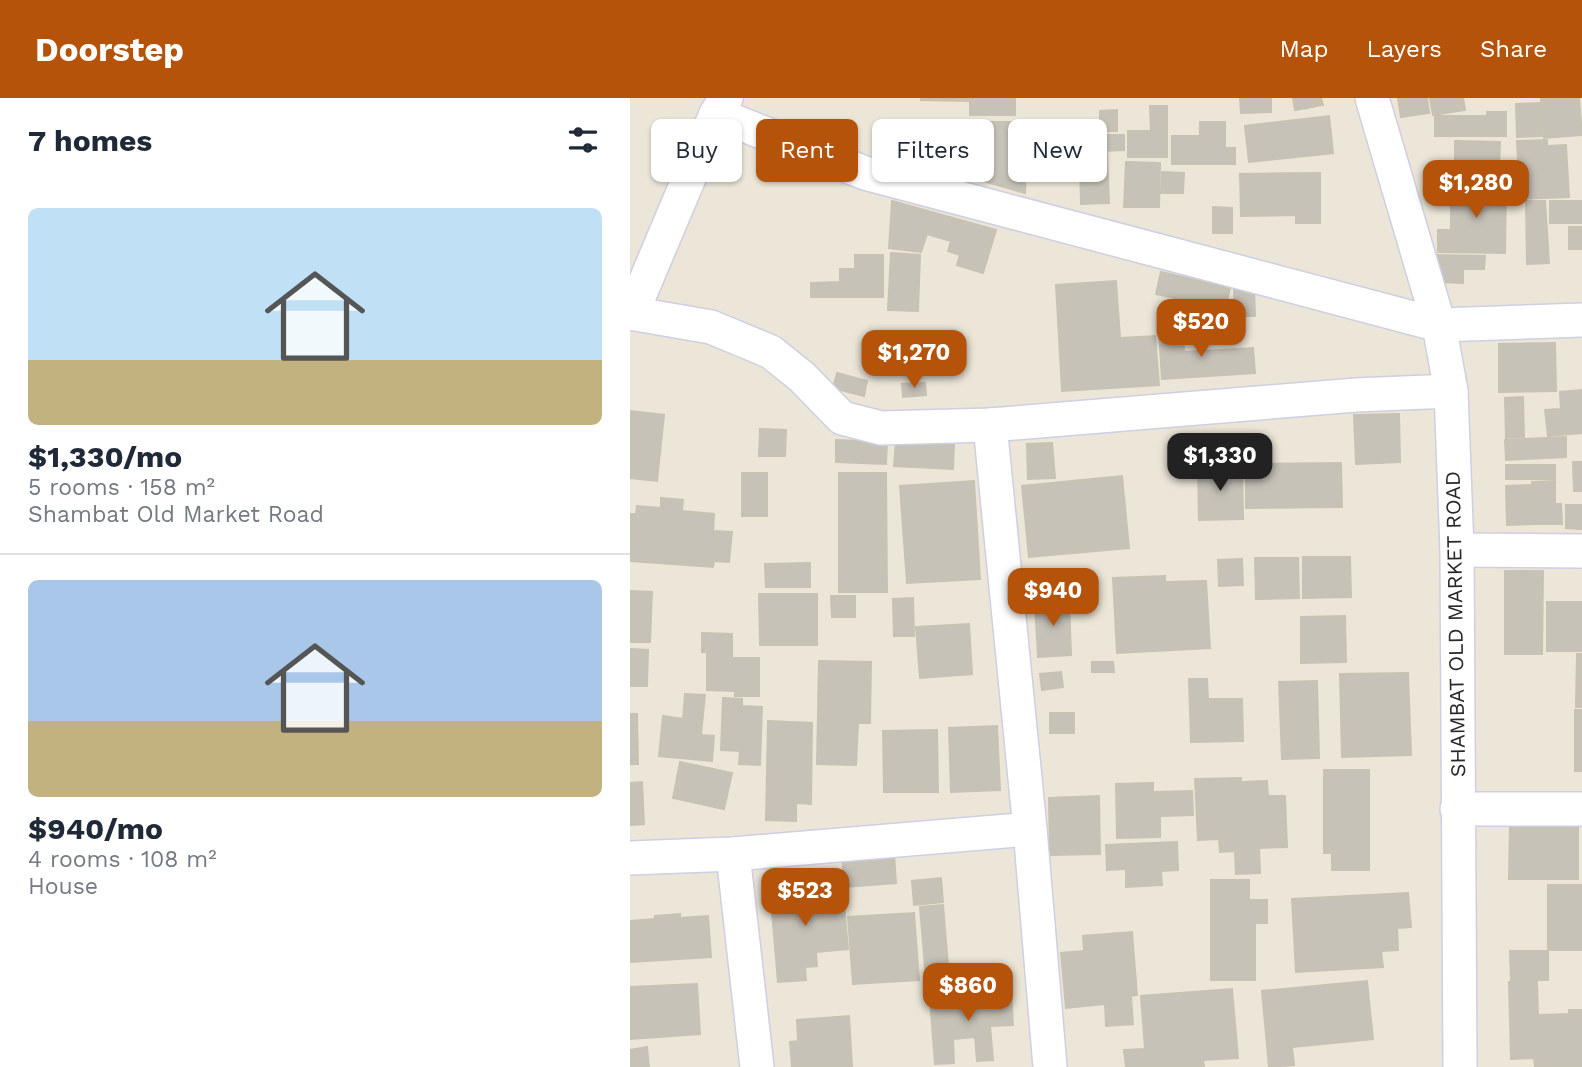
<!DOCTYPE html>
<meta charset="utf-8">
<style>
body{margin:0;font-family:"Work Sans",sans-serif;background:#f2f2f3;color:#1f2937;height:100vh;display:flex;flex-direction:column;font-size:26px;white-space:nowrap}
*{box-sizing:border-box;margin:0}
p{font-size:23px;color:#747a83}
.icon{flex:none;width:38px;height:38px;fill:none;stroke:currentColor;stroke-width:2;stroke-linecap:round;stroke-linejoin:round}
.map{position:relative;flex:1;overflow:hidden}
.side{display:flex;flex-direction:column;background:#fff;width:630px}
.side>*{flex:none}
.guide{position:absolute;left:21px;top:21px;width:665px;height:63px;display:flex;gap:14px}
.price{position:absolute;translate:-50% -60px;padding:0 16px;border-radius:14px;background:#b45309;color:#fff;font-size:23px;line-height:46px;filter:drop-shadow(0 2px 4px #0008)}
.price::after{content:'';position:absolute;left:50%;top:42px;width:21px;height:16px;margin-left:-10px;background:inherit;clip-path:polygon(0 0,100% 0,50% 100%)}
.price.active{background:#222;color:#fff}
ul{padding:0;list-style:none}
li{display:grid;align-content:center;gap:14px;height:371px;padding:0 28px}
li+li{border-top:2px solid #e0e1e3}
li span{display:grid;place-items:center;height:217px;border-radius:10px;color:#555}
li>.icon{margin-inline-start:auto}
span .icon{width:126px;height:126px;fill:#fffc;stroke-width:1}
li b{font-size:30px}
h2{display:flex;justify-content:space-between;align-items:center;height:84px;padding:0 28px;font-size:30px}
.tag{padding:0 24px;border-radius:10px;background:#fff;box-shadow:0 2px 5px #0004;font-size:24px;line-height:63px}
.tag.active{background:#b45309;color:#fff}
header{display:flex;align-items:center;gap:42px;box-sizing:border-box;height:98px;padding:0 35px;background:#b45309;color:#fff}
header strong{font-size:33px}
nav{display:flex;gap:38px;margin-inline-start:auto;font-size:24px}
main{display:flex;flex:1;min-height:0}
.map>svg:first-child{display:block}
</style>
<header>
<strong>Doorstep</strong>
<nav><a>Map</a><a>Layers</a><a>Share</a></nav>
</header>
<main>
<section class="side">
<h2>7 homes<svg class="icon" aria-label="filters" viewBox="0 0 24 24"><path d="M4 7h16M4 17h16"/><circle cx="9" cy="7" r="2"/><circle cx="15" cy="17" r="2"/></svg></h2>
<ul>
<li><span style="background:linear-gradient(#bfe0f5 70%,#c2b280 0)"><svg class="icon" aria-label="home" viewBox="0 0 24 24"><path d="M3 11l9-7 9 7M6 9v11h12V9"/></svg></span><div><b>$1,330/mo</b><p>5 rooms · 158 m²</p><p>Shambat Old Market Road</p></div></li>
<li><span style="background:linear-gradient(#a9c7e8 65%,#c2b280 0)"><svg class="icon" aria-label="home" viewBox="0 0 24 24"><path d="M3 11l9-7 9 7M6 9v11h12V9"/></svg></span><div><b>$940/mo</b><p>4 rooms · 108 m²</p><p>House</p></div></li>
</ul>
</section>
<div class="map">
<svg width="952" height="969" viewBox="0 0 952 969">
<rect width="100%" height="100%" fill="#ece6d8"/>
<g fill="#c7c2b8" stroke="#c7c2b2" stroke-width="2">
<path d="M291 0H385V17H340V3L291 2Z"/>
<path d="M610 0H641V14L611 15Z"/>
<path d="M663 0H691L693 7 665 12Z"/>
<path d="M768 0H797L799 15 771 19Z"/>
<path d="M800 0H833L835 12 803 17Z"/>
<path d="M949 0 952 37 914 40 911 1Z"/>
<path d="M910 5 912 38 887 39 886 6Z"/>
<path d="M520 8H537V59H498V33H521Z"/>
<path d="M487 12V33H470V13Z"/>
<path d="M857 14H876V38H805V18H857Z"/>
<path d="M699 18 703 55 619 64 615 28Z"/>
<path d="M346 24H397L395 95 343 80 348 61Z"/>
<path d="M570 24H595V50H605V66H542V38H570Z"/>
<path d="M473 37H494V52L473 53Z"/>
<path d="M917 42V48L936 47 939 99 890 101 887 43Z"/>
<path d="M825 43 870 44 869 69H842V82H810V67H825Z"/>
<path d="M477 54 479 105 451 106 450 55Z"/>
<path d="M496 64 530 65 529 109H494Z"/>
<path d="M532 74 554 75 553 95H531Z"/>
<path d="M690 75V125H666V117L611 118 610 76Z"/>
<path d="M821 86 876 87 875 155 808 154V132H821Z"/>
<path d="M262 103 366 132 353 175 327 167 330 157 318 153 321 143 297 136 291 154 259 150Z"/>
<path d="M896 103H915L919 165 897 166Z"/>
<rect x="920" y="103" width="32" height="22"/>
<path d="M583 109 602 110V135H583Z"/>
<rect x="939" y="129" width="13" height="22"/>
<path d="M261 155 290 157 288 213 258 212Z"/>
<path d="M225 157H253V199H181V185L210 184V171H225Z"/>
<path d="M806 157 855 158 854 171H833V185L805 184Z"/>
<path d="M531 174 600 190 595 211 526 196Z"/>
<path d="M486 183 490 240 525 238 529 287 432 293 426 187Z"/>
<path d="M624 191 625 218H605L604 192Z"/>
<path d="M553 232 554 254 623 250 625 275 532 281 529 234Z"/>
<path d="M925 245 926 293 869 294V246Z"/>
<path d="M207 275 237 283 234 298 203 290Z"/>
<path d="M295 285 296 297 273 299 272 286Z"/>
<path d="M952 292V335L918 338 915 312 931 311 930 294Z"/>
<path d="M893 299 894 339 876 340 875 300Z"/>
<path d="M0 313 34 317 27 383 0 380Z"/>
<path d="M769 316 770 364 726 366 724 317Z"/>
<path d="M130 331 156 332 155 358H129Z"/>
<rect x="555" y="339" width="31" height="15"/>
<path d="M936 339V359L876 362 875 342Z"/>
<path d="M206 342 257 344 256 366 206 364Z"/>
<path d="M266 343 324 346 323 371 264 368Z"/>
<path d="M422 345 425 380 398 381 397 346Z"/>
<path d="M943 364H952V393H944Z"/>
<path d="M711 365 712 409 616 410V366Z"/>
<rect x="876" y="367" width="49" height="14"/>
<path d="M612 368 613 421 569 422 568 369Z"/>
<rect x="112" y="375" width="25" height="43"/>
<path d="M209 375H256L257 494H209Z"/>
<path d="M492 378 499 450 399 459 392 388Z"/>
<path d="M344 383 350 481 277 485 270 388Z"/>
<path d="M925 383V406H931L932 426H903L902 384Z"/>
<path d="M901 387 902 426 877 427 876 388Z"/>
<path d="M31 400 53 402 52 413 84 416 83 433 102 434 99 464 84 463 83 469 0 463V416H6L7 408 31 410Z"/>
<path d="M936 407H952V431L936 430Z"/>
<path d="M673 459H720L721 499 673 500Z"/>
<path d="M625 460H668L669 500 626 501Z"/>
<path d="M612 461 613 487 589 488 588 462Z"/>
<path d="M180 465V489H136L135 466Z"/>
<path d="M875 473H913L912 556H875Z"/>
<path d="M535 478V484L576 483 580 550 487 555 483 480Z"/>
<path d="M0 493 22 494 20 544H0Z"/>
<path d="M129 496H187V547H130Z"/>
<path d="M201 498H225V519H202Z"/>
<path d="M283 500 284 538H264L263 501Z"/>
<path d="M439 502 441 557 408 559 405 504Z"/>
<rect x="917" y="504" width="35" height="49"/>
<path d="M715 518 716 564 671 565V519Z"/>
<path d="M339 526 342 576 290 580 286 529Z"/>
<path d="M72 535 102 536V560H129V598H105V593L77 592V554H72Z"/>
<path d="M0 551 18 552 17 588H0Z"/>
<path d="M947 556H952V609H946Z"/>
<path d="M189 563 241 564 240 625H228L226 667 187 666Z"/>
<path d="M462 564H483L484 574H462Z"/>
<path d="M431 574 433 589 412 592 410 576Z"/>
<path d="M778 575 781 657 712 659 710 576Z"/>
<path d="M559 581H577L578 601H612L613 643 561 644Z"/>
<path d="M687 583 689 660 652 661 649 584Z"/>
<path d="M55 596 75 597 71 637 84 638 82 663 29 658 33 618 53 621Z"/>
<path d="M93 600 112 601V608L132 609 130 667 109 666 110 653 91 652Z"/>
<rect x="945" y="612" width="7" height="61"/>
<rect x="420" y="615" width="24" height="20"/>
<path d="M0 616H7L8 666H0Z"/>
<path d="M138 623 182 625 181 706 166 705V723L136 722Z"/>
<path d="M367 628 370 692 321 694 319 630Z"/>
<path d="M307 632 308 694H254L253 633Z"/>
<path d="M50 664 102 675 94 711 43 700Z"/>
<path d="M694 672H739V772H702V755H694Z"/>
<path d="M611 680V684L637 683 638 698H655L657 749 629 750 630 775 606 776 605 753 590 754 589 741 568 742 565 681Z"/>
<path d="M12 684 14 726 0 727V685Z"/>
<path d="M523 685V694L562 693 563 717 530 718V739L487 740 486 686Z"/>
<path d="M469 698 470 756 420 757 419 700Z"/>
<path d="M880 727 948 728V781H879Z"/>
<path d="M547 744 548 772 531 773 532 787 496 789V771L477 772 476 747Z"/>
<path d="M264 756 266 785 215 789 212 760Z"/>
<path d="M311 780 313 804 284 807 282 783Z"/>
<path d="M581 782H619V802H637V825H625V882H581Z"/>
<path d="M190 786V792L202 791 204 808 214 807 218 851 186 854 187 868 175 869 176 882 148 884 140 791Z"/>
<rect x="918" y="787" width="34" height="65"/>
<path d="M778 795 781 829 767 830 768 852 751 853 753 869 666 874 662 801Z"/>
<path d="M313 807 319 879 296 881 290 809Z"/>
<path d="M284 815 289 882 223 886 218 819Z"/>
<path d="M50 816V820L78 818 81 859 0 864V823L25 821V818Z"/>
<path d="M502 834 507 897 501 898 503 926 476 928 475 906 436 910 431 855 454 853 453 838Z"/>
<path d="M880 853H918V882H881Z"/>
<path d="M737 883 743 941 662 949 664 967 639 969 632 893Z"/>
<path d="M879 884H907L908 917 939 916V912H952V969H905L904 960 881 961Z"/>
<path d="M67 886 70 936 0 941V889Z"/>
<path d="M602 891 608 960 573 962 574 969H496L494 952 515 951 511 898Z"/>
<path d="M381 895 383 927 360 928 363 962 347 963 345 939 323 941 324 965 305 966 300 901Z"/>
<path d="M219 918 222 969H162L160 944 168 943 167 922Z"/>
<path d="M17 949 19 969H0V952Z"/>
</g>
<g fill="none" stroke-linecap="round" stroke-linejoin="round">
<defs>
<g id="minor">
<path d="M742 0 809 227"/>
<path d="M86 16 235 75 809 227"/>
<path d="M0 215 81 229 141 254 172 279 212 320 251 330 360 327 726 297 821 293"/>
<path d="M2 215 86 16 96 0"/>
<path d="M360 327 400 731 420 969"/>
<path d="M827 452 952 453"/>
<path d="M827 711H952"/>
<path d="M103 756 127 969"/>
<path d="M0 760 103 756 400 731"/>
<path d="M830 969 827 452 821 293 809 227 952 222"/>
</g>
</defs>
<use href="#minor" stroke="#cecfe3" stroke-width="36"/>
<use href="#minor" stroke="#fff" stroke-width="33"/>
</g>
<g text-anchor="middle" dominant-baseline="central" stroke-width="7" stroke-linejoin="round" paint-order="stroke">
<g font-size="21" fill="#282828" stroke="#fff">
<text transform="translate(825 526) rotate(-91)">SHAMBAT OLD MARKET ROAD</text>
</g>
</g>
</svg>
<b class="price" style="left:846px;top:122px">$1,280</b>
<b class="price" style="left:571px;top:261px">$520</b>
<b class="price" style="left:284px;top:292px">$1,270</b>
<b class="price active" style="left:590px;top:395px">$1,330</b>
<b class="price" style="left:423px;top:530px">$940</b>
<b class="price" style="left:175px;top:830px">$523</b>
<b class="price" style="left:338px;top:925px">$860</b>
<div class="guide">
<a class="tag">Buy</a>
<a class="tag active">Rent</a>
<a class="tag">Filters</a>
<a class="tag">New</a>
</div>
</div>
</main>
